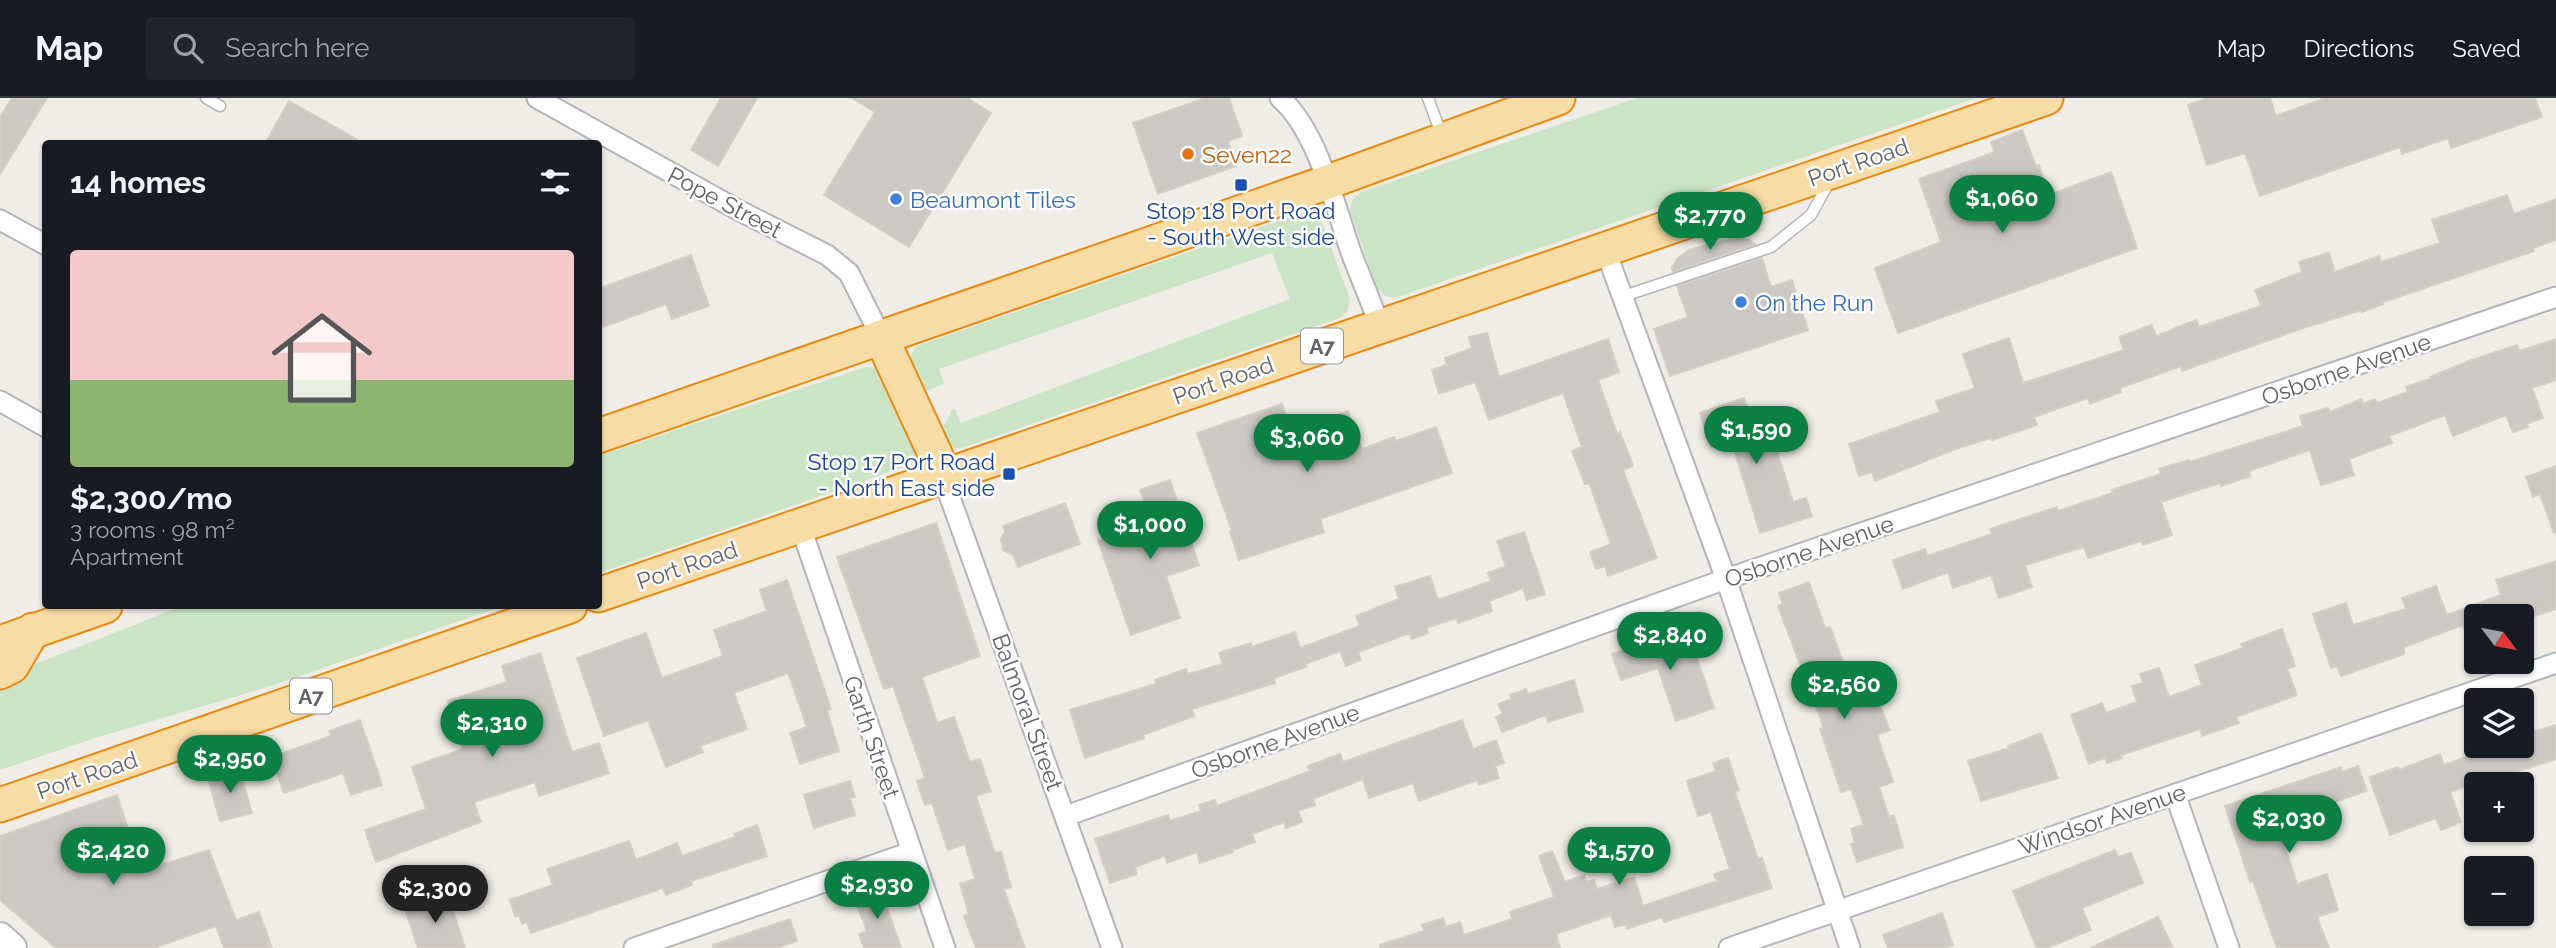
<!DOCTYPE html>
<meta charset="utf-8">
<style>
body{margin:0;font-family:Raleway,sans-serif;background:#20242c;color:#f1f3f6;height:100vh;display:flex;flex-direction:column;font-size:26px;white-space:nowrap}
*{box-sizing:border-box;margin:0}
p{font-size:23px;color:#9ea1a6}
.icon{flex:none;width:38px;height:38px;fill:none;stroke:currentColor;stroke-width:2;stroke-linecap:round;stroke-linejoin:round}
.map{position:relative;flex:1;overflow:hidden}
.details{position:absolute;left:42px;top:42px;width:560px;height:469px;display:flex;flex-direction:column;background:#171b24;border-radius:7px;box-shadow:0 2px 5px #0004}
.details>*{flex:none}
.needle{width:46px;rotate:122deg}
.fabs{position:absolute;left:2464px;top:506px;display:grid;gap:14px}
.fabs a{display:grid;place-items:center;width:70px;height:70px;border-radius:7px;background:#171b24;box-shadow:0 2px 5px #0004;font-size:35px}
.price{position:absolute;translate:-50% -60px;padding:0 16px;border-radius:24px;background:#0b8043;color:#fff;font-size:23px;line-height:46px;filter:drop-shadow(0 2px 4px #0008)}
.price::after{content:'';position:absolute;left:50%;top:42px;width:21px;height:16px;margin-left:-10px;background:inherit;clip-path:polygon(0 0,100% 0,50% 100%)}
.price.current{background:#222;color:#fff}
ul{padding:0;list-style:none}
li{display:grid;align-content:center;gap:14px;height:371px;padding:0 28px}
li span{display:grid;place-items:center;height:217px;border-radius:7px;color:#555}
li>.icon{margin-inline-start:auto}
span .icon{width:126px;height:126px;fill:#fffc;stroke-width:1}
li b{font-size:30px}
h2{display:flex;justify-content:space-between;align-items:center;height:84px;padding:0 28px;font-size:30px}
header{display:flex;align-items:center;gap:42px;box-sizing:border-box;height:98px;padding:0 35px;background:#171b24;border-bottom:2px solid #363941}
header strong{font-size:33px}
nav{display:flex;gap:38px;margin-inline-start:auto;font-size:24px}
.search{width:490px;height:63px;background:#20242c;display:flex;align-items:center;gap:18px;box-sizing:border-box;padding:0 24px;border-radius:7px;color:#9ea1a6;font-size:26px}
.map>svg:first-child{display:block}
</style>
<header>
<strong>Map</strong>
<div class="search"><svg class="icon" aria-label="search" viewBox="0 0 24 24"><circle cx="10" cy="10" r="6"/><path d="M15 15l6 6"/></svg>Search here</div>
<nav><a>Map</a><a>Directions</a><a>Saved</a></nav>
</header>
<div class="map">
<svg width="2556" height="850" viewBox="0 0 2556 850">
<rect width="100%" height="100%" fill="#f0ede7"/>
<g fill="#cae5c6">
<path d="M1637 0H1976L1395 200 1385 198 1377 190 1350 113 1352 102 1361 94Z"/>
<path d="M1302 115H1314L1321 122 1350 201 1348 212 1340 220 961 350C947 352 945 342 940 331L947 323 951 312 955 311 961 325 1290 201 1272 155 939 271 944 286 926 293C912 286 905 259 917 248Z"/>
<path d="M866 269 876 270 881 276 917 349 914 363 907 368 599 475 598 358Z"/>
<path d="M182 508H503L271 588 95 640 0 672V580Z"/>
</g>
<g fill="#ccc8c4" stroke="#d4cec6" stroke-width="2">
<path d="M12 0H47L0 76V19Z"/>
<path d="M721 0H757L718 68 691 52Z"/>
<path d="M852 0H967L991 15 909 149 824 97 875 14Z"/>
<path d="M1205 0H1229L1242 38 1228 43 1236 68 1158 96 1133 25Z"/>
<path d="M2208 0H2270L2276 18 2325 0H2535L2542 19 2451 50 2448 40 2402 56 2400 49 2260 98 2245 55 2207 67 2188 7Z"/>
<path d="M289 3 365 46H265Z"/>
<path d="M2022 32 2036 68 2039 67 2049 97 2111 74 2137 150 1898 235 1875 170 1941 144 1919 81 1995 54 1991 44Z"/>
<path d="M2507 97 2514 116 2556 101V142L2533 150 2534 153 2383 204V206L2362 214V212L2303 230 2182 273 2181 268 2120 290 2121 294 2090 306 2088 300 2034 319 2037 327 1992 342 1991 340 1958 350 1875 383 1872 374 1859 378 1849 346 1940 314 1936 303 1975 290 1963 256 2009 240 2023 285 2124 252 2119 239 2152 227 2156 238 2196 222 2199 229 2261 208 2255 192 2302 174 2299 164 2329 155 2335 174 2379 158 2381 164 2440 145 2432 122Z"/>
<path d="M1742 138 1755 146 1673 174 1672 170 1677 161 1689 152Z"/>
<path d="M691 157 709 208 672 221 666 206 603 229 598 216V191Z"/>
<path d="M1762 160 1771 189 1792 182 1808 232 1670 278 1654 231 1688 219 1677 188Z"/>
<path d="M1487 235 1499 279 1608 241 1619 274 1598 282 1617 336 1620 334 1633 368 1623 372 1657 460 1608 478 1605 468 1596 471 1590 454 1611 446 1589 385 1585 386 1572 353 1582 349 1563 295 1489 322 1475 284 1439 296 1432 272 1447 267 1445 260 1472 250 1469 239Z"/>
<path d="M2556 241V282L2532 290 2543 320 2526 326 2528 329 2513 334 2506 317 2453 338 2445 317 2389 338 2392 345 2349 361 2354 377 2321 387 2310 352 2249 373 2250 378 2221 388 2220 385 2161 404 2172 437 2143 447 2141 443 2088 460 2084 449 2025 467 2032 489 1999 500 1991 477 1953 490 1948 474 1903 491 1893 462 1925 451 1927 458 1992 436 1990 431 2033 417 2057 409 2058 413 2113 395 2112 392 2161 376 2159 371 2189 362 2190 364 2303 328 2300 318 2328 310 2330 314 2362 301 2363 306 2375 301 2377 305 2408 294 2406 289 2431 281 2430 279 2469 263 2517 247 2519 253Z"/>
<path d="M1744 300 1760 347 1774 343 1793 404 1806 400 1812 418 1760 435 1731 342 1711 349 1700 315Z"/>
<path d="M1282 306 1292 334 1348 313 1362 351 1394 339 1396 343 1436 329 1452 375 1320 421 1324 434 1239 462 1230 434 1232 433 1197 335Z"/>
<path d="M2556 368V434L2554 435 2540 396 2533 399 2526 379Z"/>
<path d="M1170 382 1199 467 1166 478 1180 520 1131 537 1098 442 1151 423 1140 392Z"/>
<path d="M1065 405 1080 446 1018 469 1013 457 1003 452 1001 441 1005 434 1003 428Z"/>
<path d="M936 425 980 558 922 579 937 625 954 619 970 664 980 661 991 693 976 698 995 755 1001 754 1011 789 1004 791 1025 850H976L964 818 969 816 960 786 975 781 965 746 948 752 932 705 925 707 917 683 925 680 893 588 884 591 837 459Z"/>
<path d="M1524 434 1545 496 1527 502 1523 490 1489 503 1492 513 1458 525 1456 520 1426 530 1428 535 1412 541 1410 535 1358 554 1361 562 1346 568 1340 553 1305 566 1306 569 1274 580 1275 585 1192 611 1194 618 1143 637 1144 640 1085 660 1070 612 1156 586 1155 582 1186 571 1188 576 1223 566 1219 555 1251 545 1252 549 1295 534 1300 550 1360 528 1356 518 1399 501 1395 489 1430 478 1438 502 1491 483 1488 475 1506 468 1497 443Z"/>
<path d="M2556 463V511L2522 522V518H2476V557H2474L2463 527 2404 549V556L2341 578 2337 568 2331 570 2313 516 2346 505 2353 527 2406 511 2402 500 2436 488 2447 517 2501 497 2496 482Z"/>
<path d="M787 482 831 611 827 612 839 653 800 666 790 635 807 629 788 575 734 595 747 631 700 648 703 654 666 669 648 622 604 638 577 560 646 535 662 580 723 558 714 532 767 513 760 492Z"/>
<path d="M1809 484 1825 530 1830 529 1848 577 1865 571 1890 632 1877 637 1893 684 1879 689 1889 719 1894 717 1903 749 1857 764 1851 746 1855 745 1851 731 1864 727 1851 691 1841 694 1820 631 1824 630 1778 508 1783 506 1779 495Z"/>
<path d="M1687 531 1714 610 1676 623 1658 570 1621 582 1612 556Z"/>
<path d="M2282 531 2295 568 2287 571 2297 597 2236 619 2239 625 2202 638 2200 631 2121 657 2122 660 2107 665 2105 660 2089 666 2071 617 2102 605 2106 615 2137 604 2132 588 2143 585 2140 576 2159 570 2169 599 2202 587 2195 567 2243 550 2241 546Z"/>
<path d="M540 555 572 654 599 645 609 675 539 698 535 684 474 704 481 724 376 764 365 732 426 711 412 669 463 651 448 603 507 584 502 568Z"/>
<path d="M1574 582 1583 613 1548 624 1546 617 1502 634 1496 619 1503 616 1498 606 1512 601 1510 597 1526 591 1528 596Z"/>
<path d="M360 622 382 687 351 697 343 675 284 695 271 659 331 638 329 633Z"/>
<path d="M1462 622 1473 651 1496 642 1504 665 1495 668 1499 680 1479 687 1477 682 1419 703 1413 685 1369 700 1363 681 1313 701 1315 707 1298 713 1302 724 1286 730 1284 724 1252 736 1255 744 1232 752 1233 754 1200 765 1197 754 1167 765 1165 758 1135 769 1137 776 1110 785 1095 741 1168 717 1170 723 1201 713 1199 707 1215 702 1217 708 1310 673 1308 668 1340 656 1343 664Z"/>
<path d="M2556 627V661L2496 680 2495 678 2450 694 2461 724 2441 732 2436 720 2390 737 2369 679 2398 669 2399 672 2440 656 2444 667 2487 651 2486 648H2522V637Z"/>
<path d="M2041 635 2058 680 1981 703 1968 663 2009 650 2008 648Z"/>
<path d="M1728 660 1739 692 1735 694 1758 761 1762 760 1772 790 1664 824 1662 819 1627 831 1626 826 1615 829 1611 817 1556 836 1560 850H1381L1380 847 1424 833 1422 827 1443 820 1446 829 1460 824 1464 837 1512 821 1510 814 1554 799 1539 758 1552 753 1565 784 1584 777 1586 784 1594 782 1597 791 1634 779 1643 808 1717 783 1714 776 1730 771 1711 714 1698 718 1687 683 1716 673 1713 665Z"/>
<path d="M2358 668 2367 693 2279 723 2278 726 2297 786 2327 776 2338 812 2317 819 2329 850H2277L2253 783 2250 784 2225 708 2341 669 2342 674Z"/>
<path d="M239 671 252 715 220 723 208 680Z"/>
<path d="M850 683 855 699 850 700 855 717 814 730 804 697Z"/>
<path d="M117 697 142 773 209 752 236 822 259 814 272 850H224L216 828 154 850H56L0 802V738Z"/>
<path d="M757 727 767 758 691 783 692 787 666 797 663 790 531 835 527 824 522 826 519 817 515 818 510 802 553 787 547 771 629 743 636 762 677 745 682 758 735 739 734 736Z"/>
<path d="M2115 752 2118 759 2131 755 2143 785 2082 810 2091 832 2047 850H2037L2013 793Z"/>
<path d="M881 789 890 818 901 850H864L859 836 867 833 854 799Z"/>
<path d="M448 797 465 850H418L405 811Z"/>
<path d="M1942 815 1953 847 1944 850H1888L1883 837Z"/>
<path d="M2158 819 2173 850H2090Z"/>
<path d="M790 821 797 843 777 850H713V847Z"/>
</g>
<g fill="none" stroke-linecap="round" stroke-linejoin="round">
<defs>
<g id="service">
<path d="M206 0 220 8"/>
<path d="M1428 0 1442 38"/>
<path d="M1624 198 1771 149 1811 117 1829 84"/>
</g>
<g id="minor">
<path d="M537 0 738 112 827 157 849 175 881 239"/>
<path d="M1280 0C1318 33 1335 109 1352 157 1361 180 1371 204 1380 228"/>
<path d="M0 122 46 147"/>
<path d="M1605 151 1726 481 1850 850"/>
<path d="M0 303 46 329"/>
<path d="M943 380 1112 850"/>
<path d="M800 427 945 850"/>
<path d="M2175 696 2229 850"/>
<path d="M1066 718 1726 481 2556 199"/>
<path d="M634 850 911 754"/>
<path d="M1729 850 2556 565"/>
</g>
<path id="secondary" d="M0 839 12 850"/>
<g id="trunk">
<path d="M881 239 936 358 943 380"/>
<path d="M598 338 1328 84 1558 0"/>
<path d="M598 497 2046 0"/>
<path d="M0 545 105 508"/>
<path d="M0 574 12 568 33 532"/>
<path d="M0 707 570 508"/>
</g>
</defs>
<use href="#service" stroke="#b2b5b9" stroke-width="13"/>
<use href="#minor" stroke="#b2b5b9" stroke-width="23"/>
<use href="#secondary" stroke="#b4b7bb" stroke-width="32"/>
<use href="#trunk" stroke="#e98a0e" stroke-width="37"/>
<use href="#service" stroke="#fff" stroke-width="10"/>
<use href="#minor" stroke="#fff" stroke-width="19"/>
<use href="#secondary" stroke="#fff" stroke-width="28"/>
<use href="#trunk" stroke="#f8dca5" stroke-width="33"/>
</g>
<circle fill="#e8710a" stroke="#fff" stroke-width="2.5" cx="1188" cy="56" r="7"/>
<g fill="#1a4fb4" stroke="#fff" stroke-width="2.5">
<rect x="1234" y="80" width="14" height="14" rx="3.5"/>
<rect x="1002" y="369" width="14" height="14" rx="3.5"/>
</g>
<g fill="#3f7fe0" stroke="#fff" stroke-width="2.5">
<circle cx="896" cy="101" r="7"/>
<circle cx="1741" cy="204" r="7"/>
</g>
<g text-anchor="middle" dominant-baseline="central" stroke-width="5" stroke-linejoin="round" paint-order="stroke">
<g fill="#fff" stroke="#8f9295" stroke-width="2">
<rect x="1301" y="230.5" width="42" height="35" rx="5"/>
<rect x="290" y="580.5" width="42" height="35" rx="5"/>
</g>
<g font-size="21" font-weight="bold" fill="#5f6367">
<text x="1322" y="248">A7</text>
<text x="311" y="598">A7</text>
</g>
<g font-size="23" fill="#c56008" stroke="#fff" text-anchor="start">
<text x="1202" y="56">Seven22</text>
</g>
<g font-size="23" fill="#5f6367" stroke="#fff">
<text transform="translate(1858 64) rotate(-19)">Port Road</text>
<text transform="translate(725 104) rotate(28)">Pope Street</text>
<text transform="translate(2346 271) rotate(-19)">Osborne Avenue</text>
<text transform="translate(1223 282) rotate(-19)">Port Road</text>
<text transform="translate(1809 453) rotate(-19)">Osborne Avenue</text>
<text transform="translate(687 467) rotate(-19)">Port Road</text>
<text transform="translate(1028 614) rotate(70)">Balmoral Street</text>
<text transform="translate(872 639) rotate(71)">Garth Street</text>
<text transform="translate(1275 643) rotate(-20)">Osborne Avenue</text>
<text transform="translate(87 677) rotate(-19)">Port Road</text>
<text transform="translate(2102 721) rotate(-19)">Windsor Avenue</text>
</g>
<g font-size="23" fill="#366cbe" stroke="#fff" text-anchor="start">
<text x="910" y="101">Beaumont Tiles</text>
<text x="1755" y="204">On the Run</text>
</g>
<g font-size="23" fill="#164399" stroke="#fff">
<text x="1241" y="112">Stop 18 Port Road<tspan x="1241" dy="26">- South West side</tspan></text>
<text x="995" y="363" text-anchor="end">Stop 17 Port Road<tspan x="995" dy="26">- North East side</tspan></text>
</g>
</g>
</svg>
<div class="fabs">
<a><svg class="needle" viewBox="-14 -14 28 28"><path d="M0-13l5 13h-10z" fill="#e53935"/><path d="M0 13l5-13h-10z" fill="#9ea1a6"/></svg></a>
<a><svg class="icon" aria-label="layers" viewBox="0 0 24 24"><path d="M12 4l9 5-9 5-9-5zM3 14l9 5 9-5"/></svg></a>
<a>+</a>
<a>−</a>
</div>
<b class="price" style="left:2002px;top:137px">$1,060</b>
<b class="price" style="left:1710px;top:154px">$2,770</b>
<b class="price" style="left:1756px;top:368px">$1,590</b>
<b class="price" style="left:1307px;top:376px">$3,060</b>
<b class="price" style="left:1150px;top:463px">$1,000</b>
<b class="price" style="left:1670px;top:574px">$2,840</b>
<b class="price" style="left:1844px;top:623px">$2,560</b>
<b class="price" style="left:492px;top:661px">$2,310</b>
<b class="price" style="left:230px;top:697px">$2,950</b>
<b class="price" style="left:2289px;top:757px">$2,030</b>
<b class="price" style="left:113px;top:789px">$2,420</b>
<b class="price" style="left:1619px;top:789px">$1,570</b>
<b class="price" style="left:877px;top:823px">$2,930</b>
<b class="price current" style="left:435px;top:827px">$2,300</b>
<section class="details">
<h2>14 homes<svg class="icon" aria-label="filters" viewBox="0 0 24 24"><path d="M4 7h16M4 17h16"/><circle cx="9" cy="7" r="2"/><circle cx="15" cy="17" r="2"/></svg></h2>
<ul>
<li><span style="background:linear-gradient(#f6c9c9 60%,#8fb573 0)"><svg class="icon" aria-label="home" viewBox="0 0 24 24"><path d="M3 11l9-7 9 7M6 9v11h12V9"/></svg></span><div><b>$2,300/mo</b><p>3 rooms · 98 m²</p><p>Apartment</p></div></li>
</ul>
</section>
</div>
